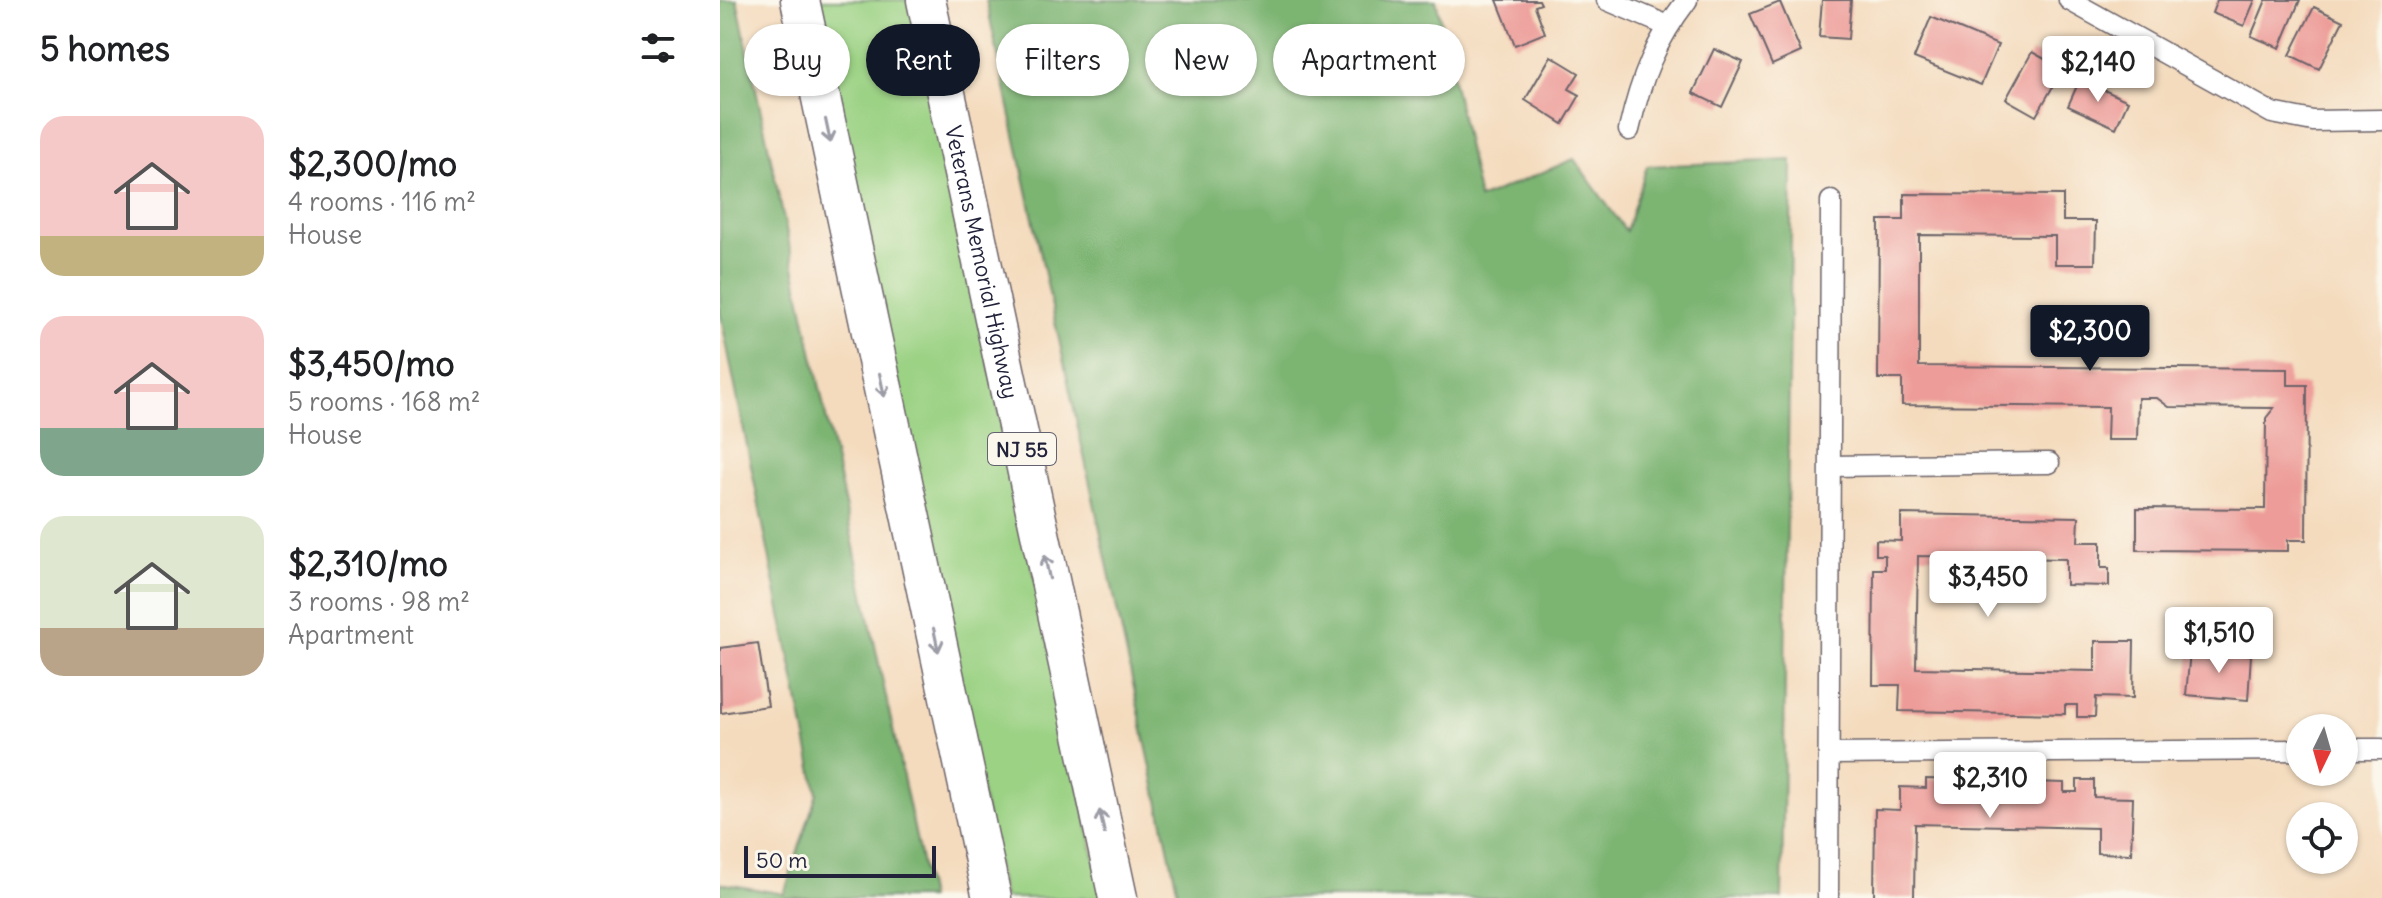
<!DOCTYPE html>
<meta charset="utf-8">
<style>
body{margin:0;font-family:Delius,sans-serif;background:#f6f6f6;color:#202124;height:100vh;display:flex;flex-direction:column;font-size:30px;white-space:nowrap}
*{box-sizing:border-box;margin:0}
p{font-size:26px;color:#757577}
.icon{flex:none;width:44px;height:44px;fill:none;stroke:currentColor;stroke-width:2;stroke-linecap:round;stroke-linejoin:round}
.map{position:relative;flex:1;overflow:hidden}
.drawer{display:flex;flex-direction:column;background:#fff;width:720px}
.drawer>*{flex:none}
.hud{position:absolute;left:24px;top:24px;width:760px;height:72px;display:flex;gap:16px}
.needle{width:52px;rotate:185deg}
.buttons{position:absolute;left:1566px;top:714px;display:grid;gap:16px}
.buttons a{display:grid;place-items:center;width:72px;height:72px;border-radius:50%;background:#fff;box-shadow:0 2px 6px #0004;font-size:40px}
.scale{position:absolute;left:24px;bottom:20px;width:192px;box-sizing:border-box;padding-left:8px;border:4px solid #22223b;border-top:0;font-size:22px;line-height:28px;white-space:nowrap;color:#22223b;-webkit-text-stroke:6px #fbf7ec;paint-order:stroke}
.price{position:absolute;translate:-50% -68px;padding:0 18px;border-radius:8px;background:#fff;color:#222;font-size:26px;line-height:52px;filter:drop-shadow(0 2px 4px #0008)}
.price::after{content:'';position:absolute;left:50%;top:48px;width:24px;height:18px;margin-left:-12px;background:inherit;clip-path:polygon(0 0,100% 0,50% 100%)}
.price.on{background:#111827;color:#fff}
ul{padding:0;list-style:none}
li{display:flex;align-items:center;gap:24px;height:200px;padding:0 40px}
li span{display:grid;place-items:center;flex:none;width:224px;height:160px;border-radius:24px;color:#555}
li>.icon{margin-inline-start:auto}
span .icon{width:96px;height:96px;fill:#fffc;stroke-width:1}
li b{font-size:34px}
h2{display:flex;justify-content:space-between;align-items:center;height:96px;padding:0 40px;font-size:34px}
.pill{padding:0 28px;border-radius:36px;background:#fff;box-shadow:0 2px 6px #0004;font-size:28px;line-height:72px}
.pill.on{background:#111827;color:#fff}
main{display:flex;flex:1;min-height:0}
.map>svg:first-child{display:block}
</style>
<main>
<section class="drawer">
<h2>5 homes<svg class="icon" aria-label="filters" viewBox="0 0 24 24"><path d="M4 7h16M4 17h16"/><circle cx="9" cy="7" r="2"/><circle cx="15" cy="17" r="2"/></svg></h2>
<ul>
<li><span style="background:linear-gradient(#f6c9c9 75%,#c2b280 0)"><svg class="icon" aria-label="home" viewBox="0 0 24 24"><path d="M3 11l9-7 9 7M6 9v11h12V9"/></svg></span><div><b>$2,300/mo</b><p>4 rooms · 116 m²</p><p>House</p></div></li>
<li><span style="background:linear-gradient(#f6c9c9 70%,#7fa58c 0)"><svg class="icon" aria-label="home" viewBox="0 0 24 24"><path d="M3 11l9-7 9 7M6 9v11h12V9"/></svg></span><div><b>$3,450/mo</b><p>5 rooms · 168 m²</p><p>House</p></div></li>
<li><span style="background:linear-gradient(#dfe7d0 70%,#b9a48a 0)"><svg class="icon" aria-label="home" viewBox="0 0 24 24"><path d="M3 11l9-7 9 7M6 9v11h12V9"/></svg></span><div><b>$2,310/mo</b><p>3 rooms · 98 m²</p><p>Apartment</p></div></li>
</ul>
</section>
<div class="map">
<svg width="1662" height="898" viewBox="0 0 1662 898">
<rect width="100%" height="100%" fill="#fbf7ec"/>
<filter id="ink" filterUnits="userSpaceOnUse"><feTurbulence type="fractalNoise" baseFrequency=".0125" numOctaves="2"/><feDisplacementMap in="SourceGraphic" scale="16" xChannelSelector="R" yChannelSelector="G"/><feConvolveMatrix kernelMatrix="1 2 1 2 8 2 1 2 1" color-interpolation-filters="sRGB"/></filter>
<filter id="wash" filterUnits="userSpaceOnUse"><feTurbulence type="fractalNoise" baseFrequency=".006" numOctaves="4" result="noise"/><feDisplacementMap in="SourceGraphic" scale="32" xChannelSelector="R" yChannelSelector="G"/><feGaussianBlur stdDeviation="1.8" result="paint"/><feColorMatrix in="noise" values="0 0 0 0 0 0 0 0 0 0 0 0 0 0 0 0 0 1.4 0 .05"/><feComposite in="paint" operator="in"/></filter>
<g filter="url(#wash)">
<rect width="100%" height="100%" fill="#f4dbbe"/>
<path fill="#9bd284" stroke="#5e7a60" stroke-width="2" d="M93 0H191L383 898H284Z"/>
<g fill="#7cb472" stroke="#4f6b56" stroke-width="2">
<path d="M0 0H17L209 898H0V883L64 894 97 793 0 312Z"/>
<path d="M266 0H716L759 199 854 159 906 231 927 166 1072 160 1062 898H459Z"/>
</g>
<g id="blocks">
<g fill="#ed9c99">
<path d="M777 0H819L821 4 815 6 825 33 795 45Z"/>
<path d="M1102 0H1131L1128 39 1099 37Z"/>
<path d="M1497 0H1535L1524 26 1492 13Z"/>
<path d="M1546 0H1580L1560 48 1531 36Z"/>
<path d="M1060 2 1081 52 1052 65 1030 14Z"/>
<path d="M1594 7 1623 21 1599 69 1570 55Z"/>
<path d="M1211 17 1278 45 1261 85 1194 58Z"/>
<path d="M994 49 1023 62 1002 107 973 93Z"/>
<path d="M1312 52 1343 69 1316 116 1286 99Z"/>
<path d="M831 56 859 73 849 89 860 95 843 124 805 100Z"/>
<path d="M1360 79 1408 101 1396 128 1348 106Z"/>
<path d="M1184 194 1343 195V221H1376L1375 264H1335V236L1199 235V366L1568 369V385H1587L1586 540H1568V551L1417 550V508L1545 509 1546 418 1554 408 1449 407 1437 398H1418L1417 440H1387L1388 407 1182 405V379H1158L1159 220H1184Z"/>
<path d="M1181 514 1359 517 1358 542H1381V568H1389V586L1346 585V559L1198 556 1196 668 1375 671V641H1414L1413 698 1376 697 1375 717H1357V705H1345V714L1179 711 1180 685H1153L1154 569H1165V555H1156V540L1181 541Z"/>
<path d="M38 643 48 706 1 713 0 648Z"/>
<path d="M1470 651 1531 655 1528 700 1466 695Z"/>
<path d="M1206 779 1344 783V792H1357V780H1374V797L1413 798 1411 854 1377 853V828L1195 824 1194 898H1154L1155 809 1180 810V787L1206 788Z"/>
</g>
</g>
</g>
<g filter="url(#ink)">
<use href="#blocks" fill-opacity="0" stroke="#6c6369" stroke-width="2"/>
<g fill="none" stroke-linecap="round" stroke-linejoin="round">
<defs>
<g id="minor">
<path d="M887 0 948 26"/>
<path d="M1349 0 1552 113 1593 121 1662 120"/>
<path d="M909 130C921 78 935 42 967 0"/>
<path d="M1111 466 1329 463"/>
<path d="M1624 749H1662"/>
<path d="M1109 754 1580 750"/>
<path d="M1108 898 1111 201"/>
</g>
<g id="motorway">
<path d="M80 0 272 898"/>
<path id="s1" d="M206 0 398 898"/>
</g>
</defs>
<use href="#minor" stroke="#6c6369" stroke-width="23"/>
<use href="#motorway" stroke="#6c6369" stroke-width="41"/>
<use href="#minor" stroke="#fff" stroke-width="20"/>
<use href="#motorway" stroke="#fff" stroke-width="38"/>
</g>
<defs><path id="oneway-shaft" d="M-6 0H5M1.5-3L5.5 0L1.5 3" fill="none" stroke-width="1.6" stroke-linecap="round" stroke-linejoin="round" transform="scale(2)"/></defs>
<g stroke="#9c9ca7">
<use href="#oneway-shaft" transform="translate(108 131) rotate(78)"/>
<use href="#oneway-shaft" transform="translate(162 385) rotate(78)"/>
<use href="#oneway-shaft" transform="translate(327 567) rotate(-102)"/>
<use href="#oneway-shaft" transform="translate(216 640) rotate(78)"/>
<use href="#oneway-shaft" transform="translate(382 822) rotate(-102)"/>
</g>
</g>
<g text-anchor="middle" dominant-baseline="central" stroke-width="7" stroke-linejoin="round" paint-order="stroke">
<rect fill="#fbf7ec" stroke="#636270" stroke-width="2" x="268" y="433" width="68" height="32" rx="6"/>
<g font-size="20" font-weight="bold" fill="#22223b">
<text x="302" y="449">NJ 55</text>
</g>
<g font-size="22" fill="#22223b" stroke="#fbf7ec">
<text stroke="none"><textPath href="#s1" startOffset="268">Veterans Memorial Highway</textPath></text>
</g>
</g>
</svg>
<div class="buttons">
<a><svg class="needle" viewBox="-14 -14 28 28"><path d="M0-13l5 13h-10z" fill="#e53935"/><path d="M0 13l5-13h-10z" fill="#757577"/></svg></a>
<a><svg class="icon" aria-label="locate" viewBox="0 0 24 24"><circle cx="12" cy="12" r="6"/><path d="M12 2v4M12 18v4M2 12h4M18 12h4"/></svg></a>
</div>
<div class="scale">50 m</div>
<b class="price" style="left:1378px;top:104px">$2,140</b>
<b class="price on" style="left:1370px;top:373px">$2,300</b>
<b class="price" style="left:1268px;top:619px">$3,450</b>
<b class="price" style="left:1499px;top:675px">$1,510</b>
<b class="price" style="left:1270px;top:820px">$2,310</b>
<div class="hud">
<a class="pill">Buy</a>
<a class="pill on">Rent</a>
<a class="pill">Filters</a>
<a class="pill">New</a>
<a class="pill">Apartment</a>
</div>
</div>
</main>
